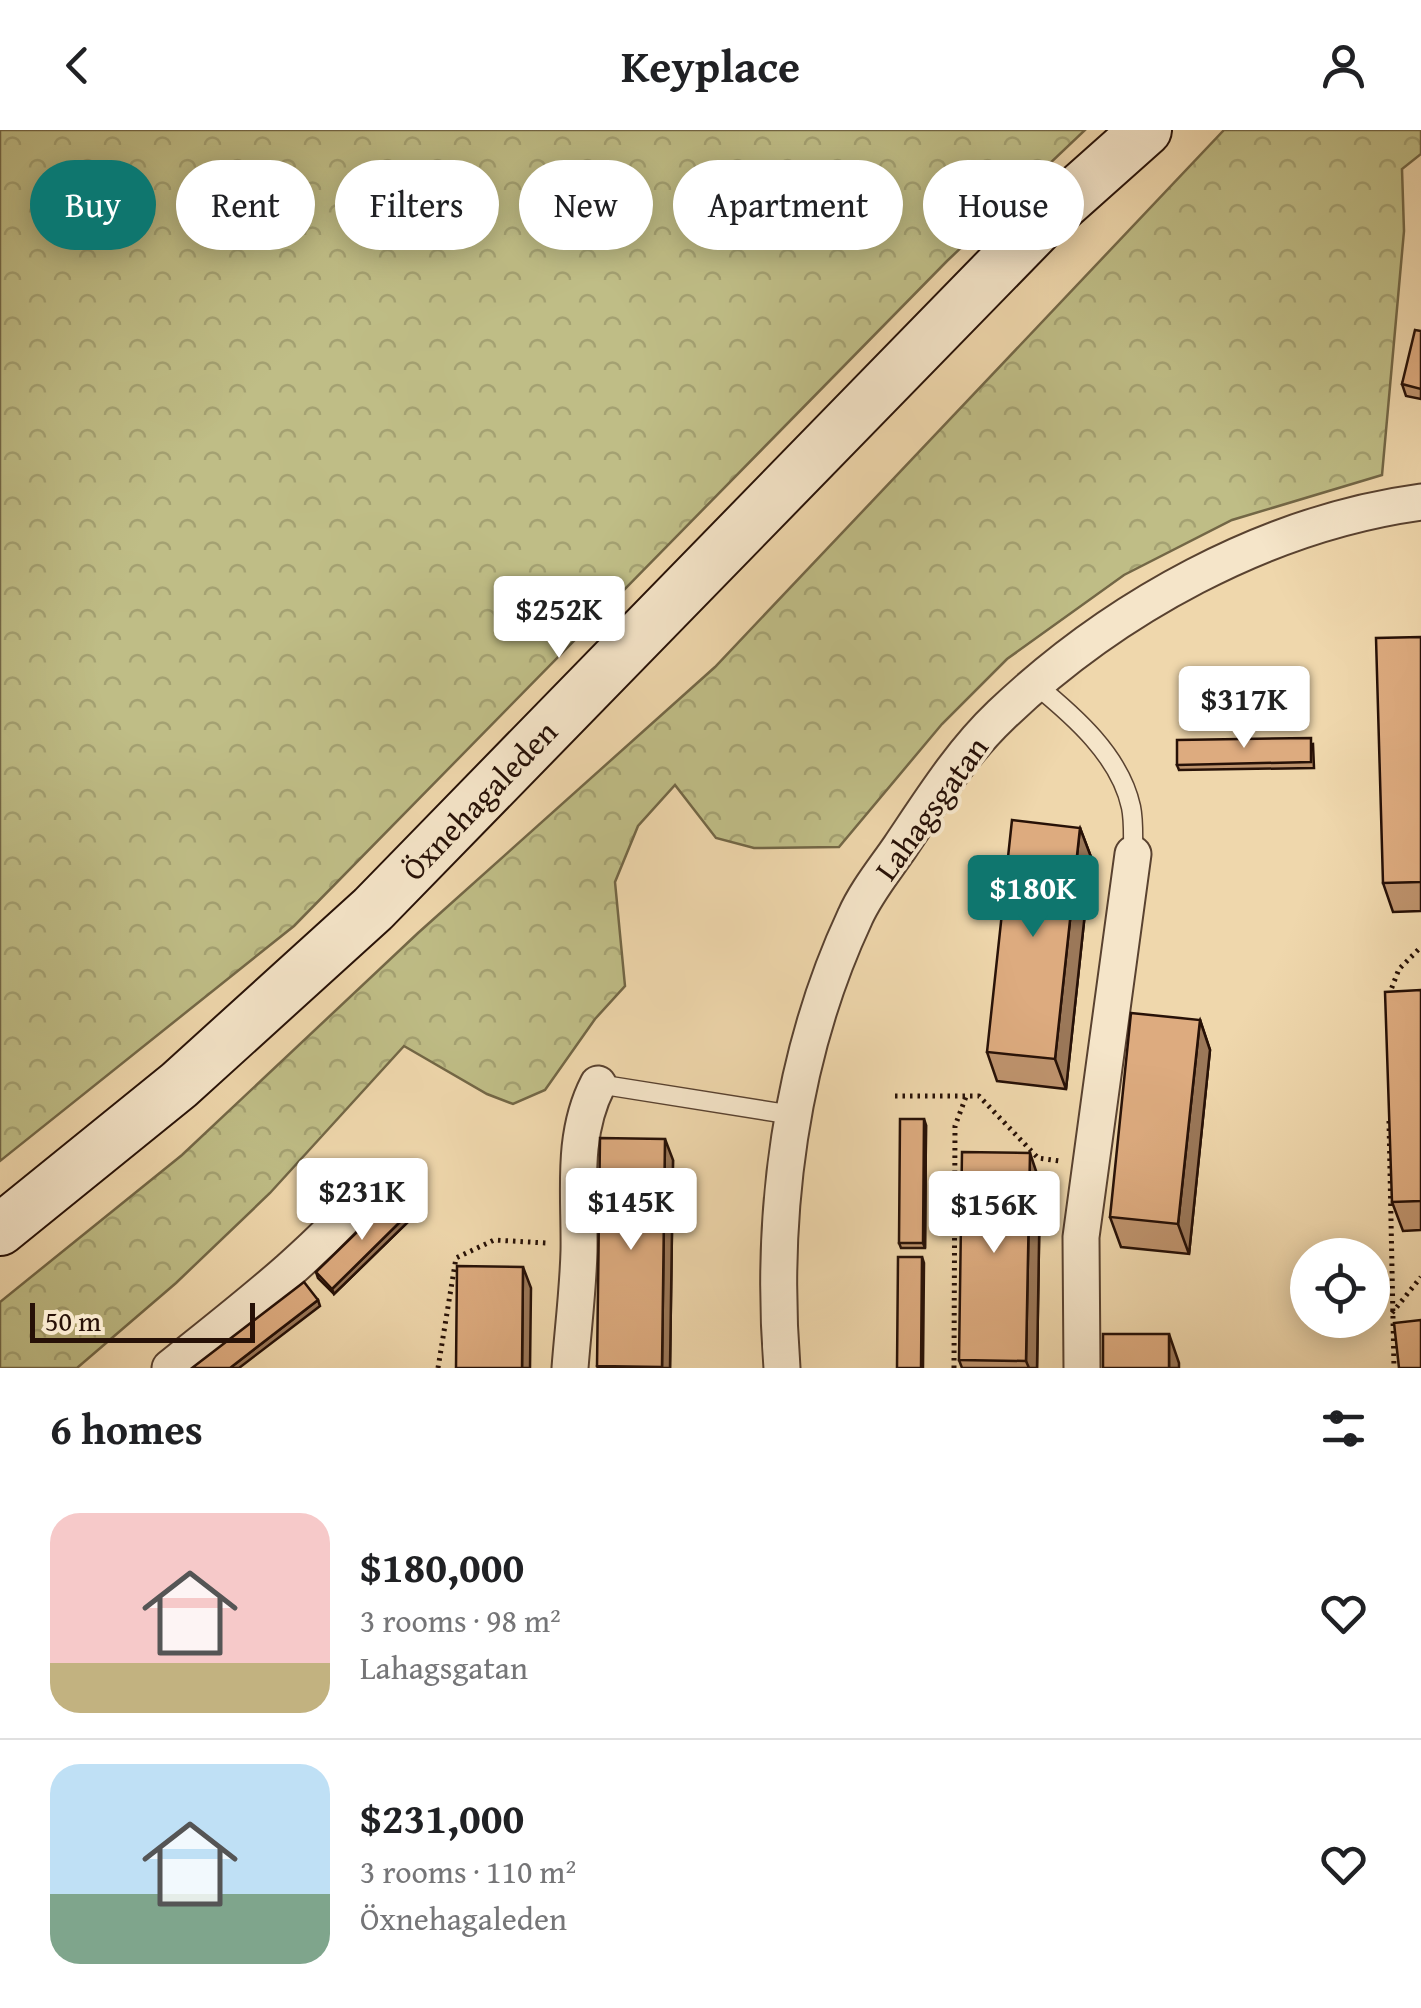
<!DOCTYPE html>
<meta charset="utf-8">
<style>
body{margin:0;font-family:"Gentium Book Plus",serif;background:#f6f6f6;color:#202124;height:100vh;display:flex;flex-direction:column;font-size:38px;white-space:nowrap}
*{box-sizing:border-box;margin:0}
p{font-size:32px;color:#757577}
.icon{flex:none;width:55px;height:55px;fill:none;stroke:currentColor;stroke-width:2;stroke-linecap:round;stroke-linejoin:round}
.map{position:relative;height:1238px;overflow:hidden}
.details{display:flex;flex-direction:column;background:#fff;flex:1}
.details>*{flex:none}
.banner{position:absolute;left:30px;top:30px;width:1362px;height:90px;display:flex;gap:20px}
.buttons{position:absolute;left:1290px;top:1108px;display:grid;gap:20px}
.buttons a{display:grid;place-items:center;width:100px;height:100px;border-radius:50%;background:#fff;box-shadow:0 5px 25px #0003;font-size:50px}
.scale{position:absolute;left:30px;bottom:25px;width:225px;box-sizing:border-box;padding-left:10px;border:5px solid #271107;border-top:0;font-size:28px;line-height:35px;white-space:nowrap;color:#271107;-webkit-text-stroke:8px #f5e5c9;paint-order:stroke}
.price{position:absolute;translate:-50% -85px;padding:0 22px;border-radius:10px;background:#fff;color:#222;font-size:32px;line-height:65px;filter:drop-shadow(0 2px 5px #0008)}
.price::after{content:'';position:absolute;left:50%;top:60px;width:30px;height:22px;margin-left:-15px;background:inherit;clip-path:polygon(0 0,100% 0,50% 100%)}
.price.active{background:#0f766e;color:#fff}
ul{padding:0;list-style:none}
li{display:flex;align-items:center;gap:30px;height:250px;padding:0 50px}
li+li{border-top:2px solid #e0e0e0}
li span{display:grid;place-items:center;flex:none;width:280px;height:200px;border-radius:30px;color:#555}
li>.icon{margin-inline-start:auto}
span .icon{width:120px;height:120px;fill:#fffc;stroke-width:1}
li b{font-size:42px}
h2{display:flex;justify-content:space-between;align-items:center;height:120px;padding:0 50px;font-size:42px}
.pill{padding:0 35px;border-radius:45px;background:#fff;box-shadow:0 5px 25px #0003;font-size:35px;line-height:90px}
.pill.active{background:#0f766e;color:#fff}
header{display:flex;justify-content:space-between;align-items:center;height:130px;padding:0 50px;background:#fff;font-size:45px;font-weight:700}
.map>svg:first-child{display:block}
</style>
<header><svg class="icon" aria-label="back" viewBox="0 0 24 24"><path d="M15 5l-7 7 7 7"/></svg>Keyplace<svg class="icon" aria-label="person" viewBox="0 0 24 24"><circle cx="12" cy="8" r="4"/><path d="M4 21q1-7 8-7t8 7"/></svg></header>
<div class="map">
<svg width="1421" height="1238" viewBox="0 0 1421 1238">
<defs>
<pattern id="forest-crowns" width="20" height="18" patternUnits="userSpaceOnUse" patternTransform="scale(2.5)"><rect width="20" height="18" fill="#bfbd86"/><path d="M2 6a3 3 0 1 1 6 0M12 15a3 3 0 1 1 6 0" fill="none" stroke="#a4a172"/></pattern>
</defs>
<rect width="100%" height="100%" fill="#efd7ac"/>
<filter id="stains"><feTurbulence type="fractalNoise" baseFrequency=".002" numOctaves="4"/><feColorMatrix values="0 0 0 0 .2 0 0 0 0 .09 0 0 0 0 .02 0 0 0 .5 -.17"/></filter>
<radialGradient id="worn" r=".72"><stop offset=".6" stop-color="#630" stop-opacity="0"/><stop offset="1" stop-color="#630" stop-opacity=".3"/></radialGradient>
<g fill="url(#forest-crowns)" stroke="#736746" stroke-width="2.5">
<path d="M0 0H1085L947 131 294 796 0 1031Z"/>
<path d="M1224 0H1421V24L1402 39 1404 101 1382 345 1232 390 1124 445 1007 529 942 594 839 717 754 718 716 708 675 655 638 696 615 752 625 856 595 889 545 960 513 974 487 964 404 916 270 1063 176 1153 77 1238H0V1172L182 1025 418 803 715 537Z"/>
</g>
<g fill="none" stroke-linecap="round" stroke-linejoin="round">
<defs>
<g id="lane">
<path d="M1036 555C1074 586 1120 626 1131 677 1134 691 1133 709 1133 724"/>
<path d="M598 954 793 985"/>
</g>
<g id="street">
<path d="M170 1238C242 1180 315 1125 374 1054"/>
<path d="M570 1238C573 1199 578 1160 579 1121 580 1064 571 1006 598 954"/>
<path d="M782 1238C770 1086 790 926 855 787 866 762 885 739 900 717 931 671 961 623 1001 585 1113 478 1266 393 1421 372"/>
<path d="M1082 1238 1081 1107 1133 724"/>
</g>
<path id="secondary" d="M0 1100 179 955 373 779 1045 90 1146 0"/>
</defs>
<use href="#lane" stroke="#594230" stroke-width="21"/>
<use href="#street" stroke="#594230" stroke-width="39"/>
<use href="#secondary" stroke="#271107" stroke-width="54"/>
<g stroke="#271107" stroke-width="5" stroke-dasharray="2.5 5" stroke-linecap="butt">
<path d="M1389 865 1399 839 1421 817"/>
<path d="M895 966H979L1038 1028 1060 1031"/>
<path d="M1389 991 1394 1238"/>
<path d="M1392 1183 1421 1147"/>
<path d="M438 1238 456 1128 494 1110 546 1113"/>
<path d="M954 1238 955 996 967 964"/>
</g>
<use href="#lane" stroke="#f5e5c9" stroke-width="18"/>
<use href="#street" stroke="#f5e5c9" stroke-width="35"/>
<use href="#secondary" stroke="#f5e5c9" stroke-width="50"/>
</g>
<g fill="#be936d" stroke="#271107" stroke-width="2.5">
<path d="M1421 201V269L1406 266 1402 254Z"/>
<path d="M1421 507V781L1393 782 1383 753Z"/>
<path d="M1313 614 1314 638 1179 640 1177 635Z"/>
<path d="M1080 698 1091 727 1066 959 997 951 987 922Z"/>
<path d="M1421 860V1100L1403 1101 1392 1072Z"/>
<path d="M1200 890 1210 920 1189 1124 1121 1117 1110 1087Z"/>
<path d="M926 995 925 1118H901L899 1113Z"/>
<path d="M673 1030 670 1238H598L597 1236Z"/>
<path d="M1040 1053 1037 1238H962L959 1230Z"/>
<path d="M408 1084 410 1090 334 1164 318 1148 316 1142Z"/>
</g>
<g fill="#9b7859" stroke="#271107" stroke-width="2.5">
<path d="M1080 698 1091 727 1066 959 1055 929Z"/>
<path d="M1200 890 1210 920 1189 1124 1178 1094Z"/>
<path d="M924 989 926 995 925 1118 923 1113Z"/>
<path d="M665 1009 673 1030 670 1238H662Z"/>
<path d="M1030 1023 1040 1053 1037 1238H1029L1026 1231Z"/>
<path d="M408 1084 410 1090 334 1164 332 1159Z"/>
<path d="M922 1127 924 1133 923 1238H921Z"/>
<path d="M523 1137 531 1158 530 1238H522Z"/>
<path d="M318 1170 320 1176 239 1238H230Z"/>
<path d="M1169 1204 1179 1233V1238H1169Z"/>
</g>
<g fill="#ddab7f" stroke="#271107" stroke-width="2.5">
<path d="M1415 200 1421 201V259L1402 254Z"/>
<path d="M1421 507V752L1383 753 1376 508Z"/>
<path d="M1311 608V632L1177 635V610Z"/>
<path d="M1012 690 1080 698 1055 929 987 922Z"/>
<path d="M1421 860V1071L1392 1072 1385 862Z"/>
<path d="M1131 883 1200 890 1178 1094 1110 1087Z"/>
<path d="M900 989H924L923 1113H899Z"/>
<path d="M600 1008 665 1009 662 1237 597 1236Z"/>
<path d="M962 1022 1030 1023 1026 1231 959 1230Z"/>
<path d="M392 1068 408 1084 332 1159 316 1142Z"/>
<path d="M898 1127H922L921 1238H897Z"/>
<path d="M457 1136 523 1137 522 1238H456Z"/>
<path d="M304 1152 318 1170 230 1238H192Z"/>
<path d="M1421 1190V1238H1399L1394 1193Z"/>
<rect x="1103" y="1204" width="66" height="34"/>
</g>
<g text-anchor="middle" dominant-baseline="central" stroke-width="8" stroke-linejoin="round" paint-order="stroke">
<g font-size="32" fill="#271107" stroke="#f5e5c9">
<text transform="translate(479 670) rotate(-46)">Öxnehagaleden</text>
<text transform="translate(931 678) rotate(-54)">Lahagsgatan</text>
</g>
</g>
<rect width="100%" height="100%" filter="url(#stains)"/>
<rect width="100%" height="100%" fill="url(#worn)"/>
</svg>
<div class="buttons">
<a><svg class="icon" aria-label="locate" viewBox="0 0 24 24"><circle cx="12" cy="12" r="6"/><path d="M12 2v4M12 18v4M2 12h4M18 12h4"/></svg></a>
</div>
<div class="scale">50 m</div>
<b class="price" style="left:559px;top:531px">$252K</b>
<b class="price" style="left:1244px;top:621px">$317K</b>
<b class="price active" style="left:1033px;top:810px">$180K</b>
<b class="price" style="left:362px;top:1113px">$231K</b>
<b class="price" style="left:631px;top:1123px">$145K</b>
<b class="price" style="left:994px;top:1126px">$156K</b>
<div class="banner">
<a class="pill active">Buy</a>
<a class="pill">Rent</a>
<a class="pill">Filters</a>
<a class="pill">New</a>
<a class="pill">Apartment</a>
<a class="pill">House</a>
</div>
</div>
<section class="details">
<h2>6 homes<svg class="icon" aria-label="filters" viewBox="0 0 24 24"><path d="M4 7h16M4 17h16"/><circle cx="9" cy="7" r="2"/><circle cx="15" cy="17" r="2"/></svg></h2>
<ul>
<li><span style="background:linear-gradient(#f6c9c9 75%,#c2b280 0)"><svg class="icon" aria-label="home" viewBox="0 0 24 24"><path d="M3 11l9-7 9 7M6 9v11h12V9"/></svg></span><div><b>$180,000</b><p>3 rooms · 98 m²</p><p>Lahagsgatan</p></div><svg class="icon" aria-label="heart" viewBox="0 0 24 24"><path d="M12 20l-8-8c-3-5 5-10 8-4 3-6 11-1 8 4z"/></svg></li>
<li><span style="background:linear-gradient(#bfe0f5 65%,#7fa58c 0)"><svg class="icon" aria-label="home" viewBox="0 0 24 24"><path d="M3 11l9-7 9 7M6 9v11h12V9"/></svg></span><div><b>$231,000</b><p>3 rooms · 110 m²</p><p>Öxnehagaleden</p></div><svg class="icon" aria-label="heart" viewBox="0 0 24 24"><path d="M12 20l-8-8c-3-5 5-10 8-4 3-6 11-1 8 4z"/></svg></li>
</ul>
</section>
